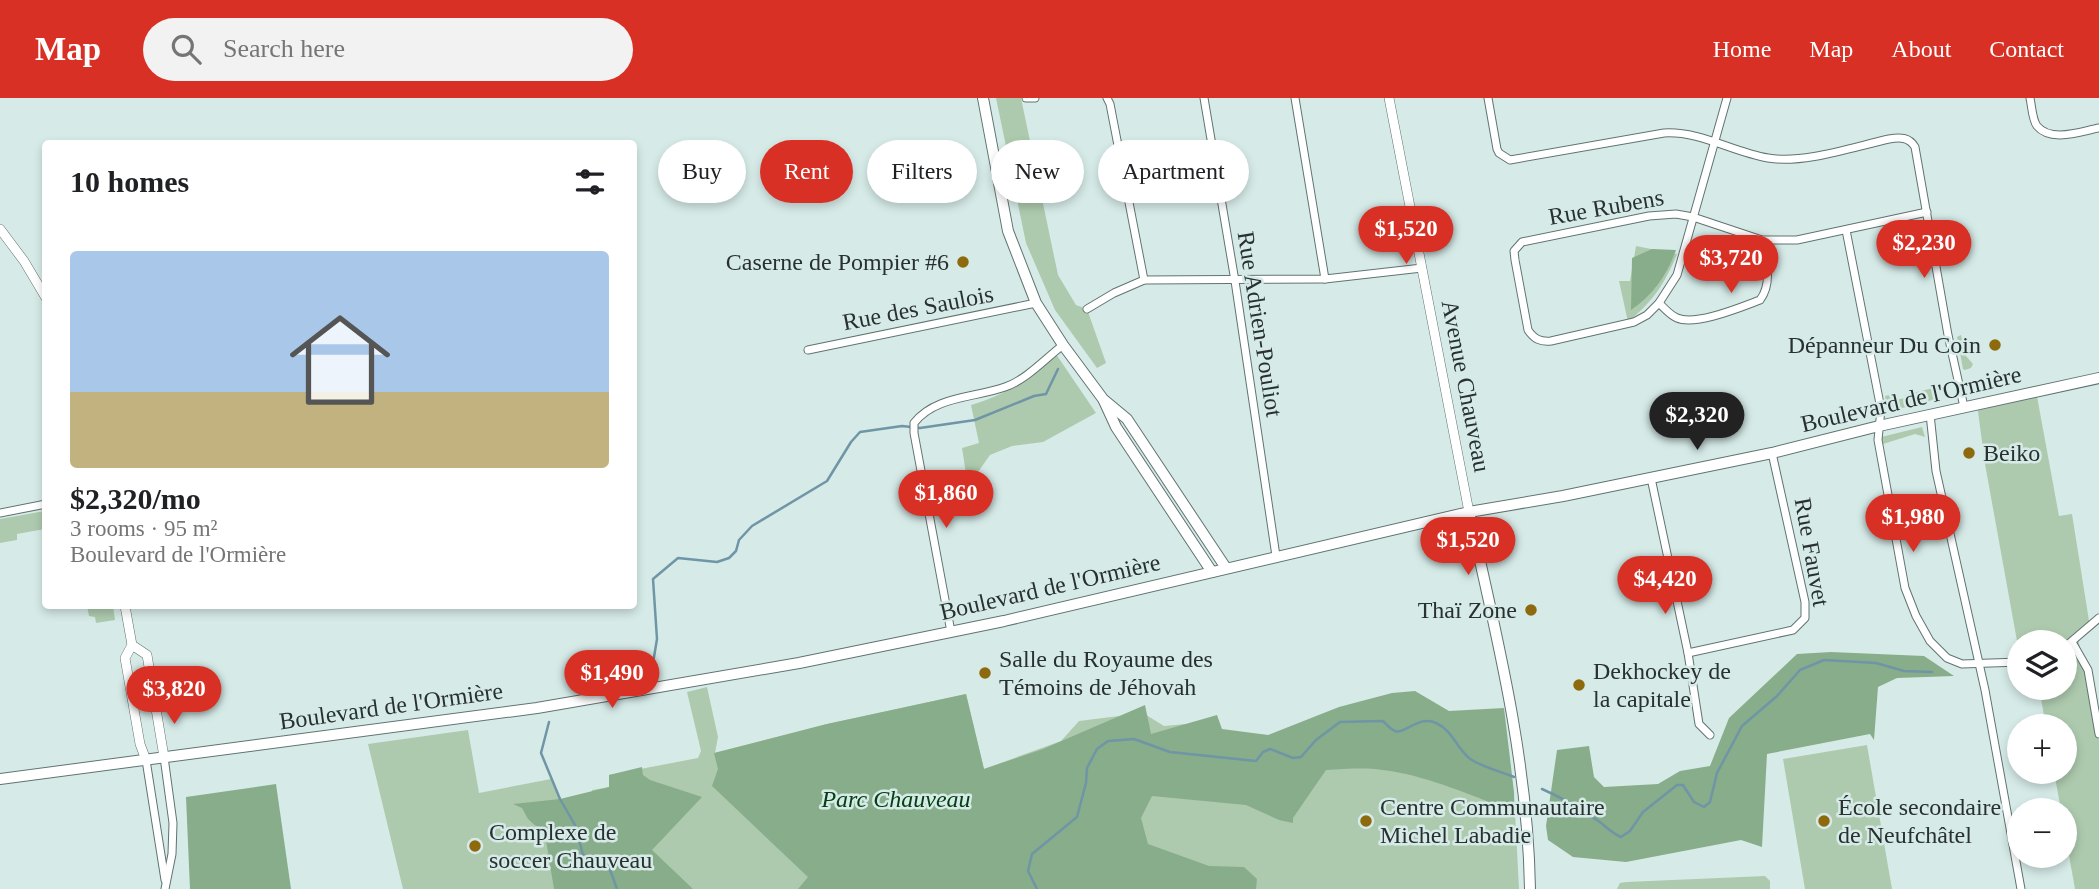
<!DOCTYPE html>
<meta charset="utf-8">
<style>
body{margin:0;font-family:"Times New Roman",serif;background:#f2f2f2;color:#202124;height:100vh;display:flex;flex-direction:column;font-size:26px;white-space:nowrap}
*{box-sizing:border-box;margin:0}
p{font-size:23px;color:#757577}
.icon{flex:none;width:38px;height:38px;fill:none;stroke:currentColor;stroke-width:2;stroke-linecap:round;stroke-linejoin:round}
.map{position:relative;flex:1;overflow:hidden}
.sheet{position:absolute;left:42px;top:42px;width:595px;height:469px;display:flex;flex-direction:column;background:#fff;border-radius:7px;box-shadow:0 4px 10px #0003}
.sheet>*{flex:none}
.guide{position:absolute;left:658px;top:42px;width:665px;height:63px;display:flex;gap:14px}
.tools{position:absolute;left:2007px;top:532px;display:grid;gap:14px}
.tools a{display:grid;place-items:center;width:70px;height:70px;border-radius:50%;background:#fff;box-shadow:0 4px 10px #0003;font-size:35px}
.price{position:absolute;translate:-50% -60px;padding:0 16px;border-radius:24px;background:#d93025;color:#fff;font-size:23px;line-height:46px;filter:drop-shadow(0 2px 4px #0008)}
.price::after{content:'';position:absolute;left:50%;top:42px;width:21px;height:16px;margin-left:-10px;background:inherit;clip-path:polygon(0 0,100% 0,50% 100%)}
.price.selected{background:#222;color:#fff}
ul{padding:0;list-style:none}
li{display:grid;align-content:center;gap:14px;height:371px;padding:0 28px}
li span{display:grid;place-items:center;height:217px;border-radius:7px;color:#555}
li>.icon{margin-inline-start:auto}
span .icon{width:126px;height:126px;fill:#fffc;stroke-width:1}
li b{font-size:30px}
h2{display:flex;justify-content:space-between;align-items:center;height:84px;padding:0 28px;font-size:30px}
.pill{padding:0 24px;border-radius:32px;background:#fff;box-shadow:0 4px 10px #0003;font-size:24px;line-height:63px}
.pill.selected{background:#d93025;color:#fff}
header{display:flex;align-items:center;gap:42px;box-sizing:border-box;height:98px;padding:0 35px;background:#d93025;color:#fff}
header strong{font-size:33px}
nav{display:flex;gap:38px;margin-inline-start:auto;font-size:24px}
.search{width:490px;height:63px;background:#f2f2f2;display:flex;align-items:center;gap:18px;box-sizing:border-box;padding:0 24px;border-radius:38px;color:#757577;font-size:26px}
.map>svg:first-child{display:block}
</style>
<header>
<strong>Map</strong>
<div class="search"><svg class="icon" aria-label="search" viewBox="0 0 24 24"><circle cx="10" cy="10" r="6"/><path d="M15 15l6 6"/></svg>Search here</div>
<nav><a>Home</a><a>Map</a><a>About</a><a>Contact</a></nav>
</header>
<div class="map">
<svg width="2099" height="791" viewBox="0 0 2099 791">
<rect width="100%" height="100%" fill="#d6ebe8"/>
<g fill="#adcaae">
<path d="M996 0H1021L1058 177 1076 207 1087 211 1106 265 1097 270 1055 212 1026 145Z"/>
<path d="M1636 148 1677 156C1664 187 1654 202 1628 224L1619 183H1630Z"/>
<path d="M1961 237 1966 258 1973 266 1971 270 1965 272 1963 271 1957 239Z"/>
<path d="M1056 256 1096 315 1043 344 1012 348 990 357 968 388 962 350 979 345 971 307C1009 296 1027 281 1056 256Z"/>
<path d="M1933 290 1936 301 1895 312 1887 309 1885 298 1894 296 1895 302 1905 300V297Z"/>
<path d="M2036 293 2059 418 2072 416 2090 529 2078 540 2099 643V791H2075L2065 735V712H2061L2054 674H2065V628H2046L2039 590H2065V544H2020L2019 554 1985 366 1977 306Z"/>
<path d="M1922 329 1925 339 1915 336 1883 346 1881 339Z"/>
<path d="M45 413V431L17 436V442L0 445V421Z"/>
<path d="M87 508H113L115 522 96 525 95 519 89 518Z"/>
<path d="M707 589 718 639 715 655 827 626 966 596 984 671 1061 643 1079 623 1143 615 1164 628 1197 625 1216 632 1316 642 1514 694 1519 791H403L368 646 468 632 479 695 551 681 583 754 592 692 610 689 609 677 698 660 701 653 687 594Z"/>
<path d="M1867 647 1892 791H1805L1783 661Z"/>
<path d="M1765 778 1770 783V791H1617L1620 785 1626 784Z"/>
</g>
<g fill="#88ad8a">
<path d="M1652 151 1676 152C1667 177 1653 197 1631 212L1632 160Z"/>
<path d="M1831 554 1924 558 1954 578 1897 580 1878 589 1874 642 1870 636 1767 656 1762 749 1741 742 1626 764 1573 759 1548 742 1546 728 1557 652 1589 648 1594 679 1604 689 1658 686 1680 673 1710 668 1729 620 1797 556Z"/>
<path d="M1415 593 1449 613 1504 610 1514 694V720L1497 718 1494 706C1456 691 1417 675 1375 671 1359 670 1342 671 1326 672L1293 720V725L1279 722 1246 707 1152 698 1141 720 1148 746 1209 768 1244 769 1257 781 1256 791H798L808 779 712 688 718 671 714 655 827 626 966 596 984 671 1043 651 1145 607 1151 636 1217 617 1222 631 1268 637 1339 609 1392 595Z"/>
<path d="M642 669 643 677 650 682 702 699 652 752 693 791H554L545 736 528 721 522 710 513 706 560 701 609 689V677Z"/>
<path d="M276 686 291 791H190L186 699Z"/>
</g>
<g fill="none" stroke-linecap="round" stroke-linejoin="round">
<g stroke="#6f95a6" stroke-width="2.5">
<path d="M633 574 653 565 657 541 653 481 678 460 717 464 729 460 736 453 739 442 752 428 827 383 851 344 860 334 902 328 920 330 975 322 1034 298 1046 296 1058 271"/>
<path d="M549 624 541 655 560 701 575 727 583 757 608 766 617 791"/>
<path d="M1542 691C1563 700 1579 710 1597 722 1606 728 1611 735 1621 739L1630 733 1643 714 1677 687H1683L1694 704 1704 709 1710 704 1717 675 1742 628 1777 598 1800 572 1824 562 1876 565 1904 573 1932 574"/>
<path d="M1037 791 1028 773 1032 756 1077 719 1086 685 1087 670 1097 651 1108 643 1134 641 1170 654 1256 663 1263 654 1270 651 1293 660 1301 659 1316 642 1340 624 1383 623C1386 626 1391 632 1395 633 1404 637 1418 617 1436 625 1452 632 1456 649 1469 660 1481 669 1500 673 1514 679"/>
</g>
<defs>
<g id="minor">
<path d="M1026 0H1035"/>
<path d="M1107 0 1110 6 1144 182"/>
<path d="M1204 0 1235 183 1276 458"/>
<path d="M1295 0 1325 181"/>
<path d="M1488 0 1497 51 1499 55 1510 62 1664 35C1701 33 1732 54 1768 60 1804 66 1853 49 1889 41 1900 39 1909 39 1915 49L1948 237 1964 309"/>
<path d="M1727 0 1677 177 1659 205 1647 217 1634 224 1551 243C1540 244 1534 241 1528 232L1515 162 1514 153 1522 144 1649 118 1676 116 1693 119 1762 142H1797L1927 114"/>
<path d="M2030 0C2032 9 2032 21 2037 28 2051 45 2082 33 2099 30"/>
<path d="M1846 132 1881 311 1878 342 1905 490 1916 518 1930 543 1947 560 1962 566 2020 564"/>
<path d="M1659 205C1665 211 1670 217 1677 220 1696 228 1741 209 1760 202 1773 185 1766 161 1762 142"/>
<path d="M1087 211 1114 195 1144 182 1325 181 1422 170"/>
<path d="M808 252 1036 205"/>
<path d="M1930 316 1936 373 1985 592 2021 791"/>
<path d="M1651 380 1688 555 1699 626 1710 637"/>
<path d="M0 415 46 406"/>
<path d="M951 534 914 335V325C935 298 974 300 1005 289 1026 282 1045 261 1063 247"/>
<path d="M2072 544 2088 572 2099 636"/>
<path d="M2065 549 2099 520"/>
<path d="M1688 555 1793 532 1805 520V504L1772 355"/>
<path d="M164 659 173 725 172 756 165 791"/>
<path d="M146 662 165 782"/>
</g>
<g id="tertiary">
<path d="M1389 0 1469 414"/>
<path d="M0 131 24 163 46 200"/>
<path d="M125 508 132 547 125 560 140 646 146 662"/>
<path d="M132 547 147 557 164 659"/>
</g>
<g id="secondary">
<path d="M983 0 1008 133 1036 205 1063 247 1103 301 1127 321 1226 470"/>
<path d="M1104 303 1116 329 1212 474"/>
<path d="M1469 414C1497 539 1528 663 1530 791"/>
<path d="M0 681 537 610 799 565 1004 523 1469 414 1563 398 1772 355 1879 328 2099 280"/>
</g>
</defs>
<use href="#minor" stroke="#617371" stroke-width="9"/>
<use href="#tertiary" stroke="#617371" stroke-width="10"/>
<use href="#secondary" stroke="#617371" stroke-width="12"/>
<use href="#minor" stroke="#fff" stroke-width="7"/>
<use href="#tertiary" stroke="#fff" stroke-width="9"/>
<use href="#secondary" stroke="#fff" stroke-width="10"/>
</g>
<g fill="#8e6a0e" stroke="#d6ebe8" stroke-width="2.5">
<circle cx="963" cy="164" r="7"/>
<circle cx="1995" cy="247" r="7"/>
<circle cx="1969" cy="355" r="7"/>
<circle cx="1531" cy="512" r="7"/>
<circle cx="985" cy="575" r="7"/>
<circle cx="1579" cy="587" r="7"/>
<circle cx="1366" cy="723" r="7"/>
<circle cx="1824" cy="723" r="7"/>
<circle cx="475" cy="748" r="7"/>
</g>
<g text-anchor="middle" dominant-baseline="central" stroke-width="5" stroke-linejoin="round" paint-order="stroke">
<g font-size="24" fill="#293130" stroke="#d6ebe8">
<text transform="translate(1606 109) rotate(-10)">Rue Rubens</text>
<text transform="translate(918 210) rotate(-11)">Rue des Saulois</text>
<text transform="translate(1260 226) rotate(81)">Rue Adrien-Pouliot</text>
<text transform="translate(1466 288) rotate(79)">Avenue Chauveau</text>
<text transform="translate(1911 301) rotate(-13)">Boulevard de l'Ormière</text>
<text transform="translate(1812 454) rotate(80)">Rue Fauvet</text>
<text transform="translate(1050 489) rotate(-13)">Boulevard de l'Ormière</text>
<text transform="translate(391 608) rotate(-8)">Boulevard de l'Ormière</text>
</g>
<g font-size="24" fill="#293130" stroke="#d6ebe8" text-anchor="start">
<text x="949" y="164" text-anchor="end">Caserne de Pompier #6</text>
<text x="1981" y="247" text-anchor="end">Dépanneur Du Coin</text>
<text x="1983" y="355">Beiko</text>
<text x="1517" y="512" text-anchor="end">Thaï Zone</text>
<text x="999" y="561">Salle du Royaume des<tspan x="999" dy="28">Témoins de Jéhovah</tspan></text>
<text x="1593" y="573">Dekhockey de<tspan x="1593" dy="28">la capitale</tspan></text>
<text x="1380" y="709">Centre Communautaire<tspan x="1380" dy="28">Michel Labadie</tspan></text>
<text x="1838" y="709">École secondaire<tspan x="1838" dy="28">de Neufchâtel</tspan></text>
<text x="489" y="734">Complexe de<tspan x="489" dy="28">soccer Chauveau</tspan></text>
</g>
<g font-size="24" font-style="italic" fill="#054012" stroke="#d6ebe8">
<text x="896" y="701">Parc Chauveau</text>
</g>
</g>
</svg>
<div class="tools">
<a><svg class="icon" aria-label="layers" viewBox="0 0 24 24"><path d="M12 4l9 5-9 5-9-5zM3 14l9 5 9-5"/></svg></a>
<a>+</a>
<a>−</a>
</div>
<b class="price" style="left:1406px;top:168px">$1,520</b>
<b class="price" style="left:1924px;top:182px">$2,230</b>
<b class="price" style="left:1731px;top:197px">$3,720</b>
<b class="price selected" style="left:1697px;top:354px">$2,320</b>
<b class="price" style="left:946px;top:432px">$1,860</b>
<b class="price" style="left:1913px;top:456px">$1,980</b>
<b class="price" style="left:1468px;top:479px">$1,520</b>
<b class="price" style="left:1665px;top:518px">$4,420</b>
<b class="price" style="left:612px;top:612px">$1,490</b>
<b class="price" style="left:174px;top:628px">$3,820</b>
<div class="guide">
<a class="pill">Buy</a>
<a class="pill selected">Rent</a>
<a class="pill">Filters</a>
<a class="pill">New</a>
<a class="pill">Apartment</a>
</div>
<section class="sheet">
<h2>10 homes<svg class="icon" aria-label="filters" viewBox="0 0 24 24"><path d="M4 7h16M4 17h16"/><circle cx="9" cy="7" r="2"/><circle cx="15" cy="17" r="2"/></svg></h2>
<ul>
<li><span style="background:linear-gradient(#a9c7e8 65%,#c2b280 0)"><svg class="icon" aria-label="home" viewBox="0 0 24 24"><path d="M3 11l9-7 9 7M6 9v11h12V9"/></svg></span><div><b>$2,320/mo</b><p>3 rooms · 95 m²</p><p>Boulevard de l'Ormière</p></div></li>
</ul>
</section>
</div>
